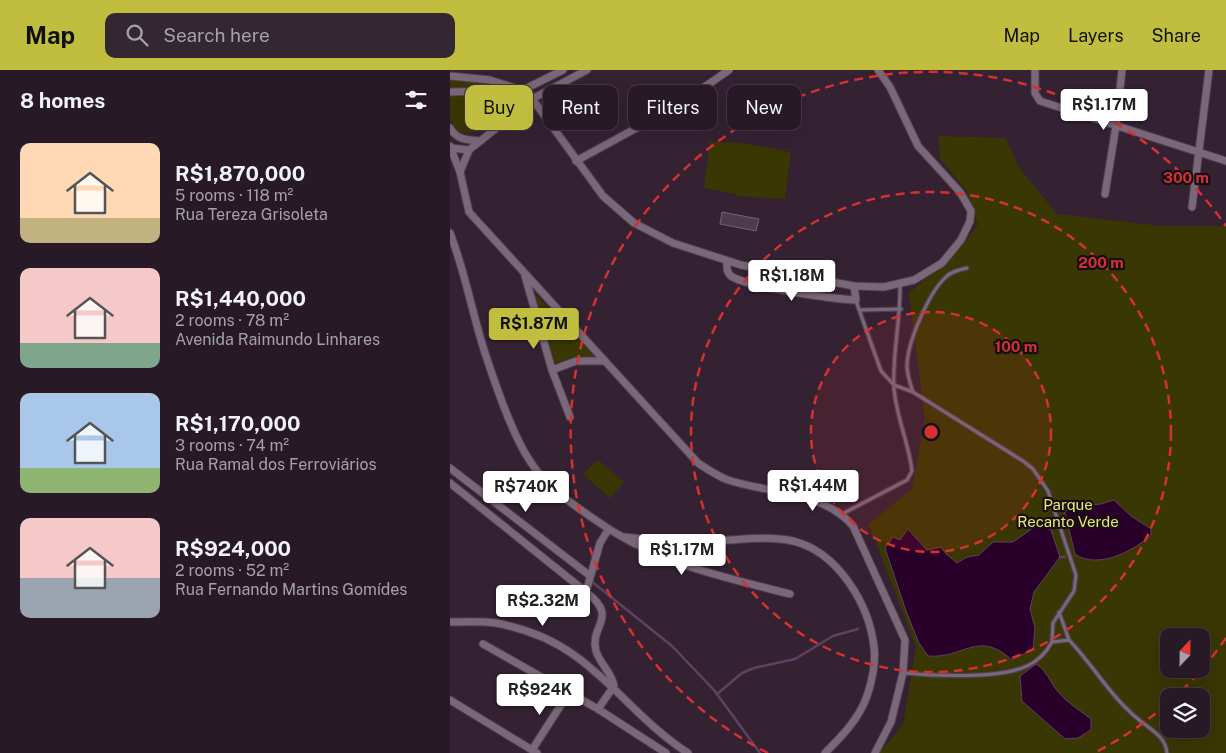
<!DOCTYPE html>
<meta charset="utf-8">
<style>
body{margin:0;font-family:"Public Sans",sans-serif;background:#332732;color:#f1f3f6;height:100vh;display:flex;flex-direction:column;font-size:19px;white-space:nowrap}
*{box-sizing:border-box;margin:0}
p{font-size:16px;color:#a4a1a7}
.icon{flex:none;width:28px;height:28px;fill:none;stroke:currentColor;stroke-width:2;stroke-linecap:round;stroke-linejoin:round}
.map{position:relative;flex:1;overflow:hidden}
.side{display:flex;flex-direction:column;background:#271a26;width:450px}
.side>*{flex:none}
.top-card{position:absolute;left:15px;top:15px;width:475px;height:45px;display:flex;gap:10px}
.needle{width:32px;rotate:22deg}
.controls{position:absolute;left:710px;top:558px;display:grid;gap:10px}
.controls a{display:grid;place-items:center;width:50px;height:50px;border-radius:10px;background:#271a26;box-shadow:0 5px 20px #0002,0 0 0 1px #433843;font-size:25px}
.price{position:absolute;translate:-50% -42px;padding:0 11px;border-radius:5px;background:#fff;color:#222;font-size:16px;line-height:32px;filter:drop-shadow(0 1px 2px #0008)}
.price::after{content:'';position:absolute;left:50%;top:30px;width:15px;height:11px;margin-left:-8px;background:inherit;clip-path:polygon(0 0,100% 0,50% 100%)}
.price.active{background:#c1bd3f;color:#111}
ul{padding:0;list-style:none}
li{display:flex;align-items:center;gap:15px;height:125px;padding:0 20px}
li span{display:grid;place-items:center;flex:none;width:140px;height:100px;border-radius:10px;color:#555}
li>.icon{margin-inline-start:auto}
span .icon{width:60px;height:60px;fill:#fffc;stroke-width:1}
li b{font-size:21px}
h2{display:flex;justify-content:space-between;align-items:center;height:60px;padding:0 20px;font-size:21px}
.tag{padding:0 18px;border-radius:10px;background:#271a26;box-shadow:0 5px 20px #0002,0 0 0 1px #433843;font-size:18px;line-height:45px}
.tag.active{background:#c1bd3f;color:#111}
header{display:flex;align-items:center;gap:30px;box-sizing:border-box;height:70px;padding:0 25px;background:#c1bd3f;color:#111}
header strong{font-size:24px}
nav{display:flex;gap:28px;margin-inline-start:auto;font-size:18px}
.search{width:350px;height:45px;background:#332732;display:flex;align-items:center;gap:12px;box-sizing:border-box;padding:0 18px;border-radius:10px;color:#a4a1a7;font-size:19px}
main{display:flex;flex:1;min-height:0}
.map>svg:first-child{display:block}
</style>
<header>
<strong>Map</strong>
<div class="search"><svg class="icon" aria-label="search" viewBox="0 0 24 24"><circle cx="10" cy="10" r="6"/><path d="M15 15l6 6"/></svg>Search here</div>
<nav><a>Map</a><a>Layers</a><a>Share</a></nav>
</header>
<main>
<section class="side">
<h2>8 homes<svg class="icon" aria-label="filters" viewBox="0 0 24 24"><path d="M4 7h16M4 17h16"/><circle cx="9" cy="7" r="2"/><circle cx="15" cy="17" r="2"/></svg></h2>
<ul>
<li><span style="background:linear-gradient(#ffd9b3 75%,#c2b280 0)"><svg class="icon" aria-label="home" viewBox="0 0 24 24"><path d="M3 11l9-7 9 7M6 9v11h12V9"/></svg></span><div><b>R$1,870,000</b><p>5 rooms · 118 m²</p><p>Rua Tereza Grisoleta</p></div></li>
<li><span style="background:linear-gradient(#f6c9c9 75%,#7fa58c 0)"><svg class="icon" aria-label="home" viewBox="0 0 24 24"><path d="M3 11l9-7 9 7M6 9v11h12V9"/></svg></span><div><b>R$1,440,000</b><p>2 rooms · 78 m²</p><p>Avenida Raimundo Linhares</p></div></li>
<li><span style="background:linear-gradient(#a9c7e8 75%,#8fb573 0)"><svg class="icon" aria-label="home" viewBox="0 0 24 24"><path d="M3 11l9-7 9 7M6 9v11h12V9"/></svg></span><div><b>R$1,170,000</b><p>3 rooms · 74 m²</p><p>Rua Ramal dos Ferroviários</p></div></li>
<li><span style="background:linear-gradient(#f6c9c9 60%,#9aa5b1 0)"><svg class="icon" aria-label="home" viewBox="0 0 24 24"><path d="M3 11l9-7 9 7M6 9v11h12V9"/></svg></span><div><b>R$924,000</b><p>2 rooms · 52 m²</p><p>Rua Fernando Martins Gomídes</p></div></li>
</ul>
</section>
<div class="map">
<svg width="776" height="683" viewBox="0 0 776 683">
<rect width="100%" height="100%" fill="#342233"/>
<g fill="#393703" fill-rule="evenodd">
<path d="M0 9 29 12 57 19H0Z"/>
<path d="M0 23H70L73 27 29 62 16 63 8 61 0 50Z"/>
<path d="M488 66 556 68 568 96 607 144 712 156H776V683H429L453 655 466 577 419 454 462 419 475 348 459 223 515 173 528 154 516 120 490 89ZM719 566H751V599H719ZM719 626H751V659H719Z"/>
<path d="M260 72 293 73 341 82 335 129 287 126 286 124 254 118Z"/>
<path d="M82 221 147 286 104 293Z"/>
<path d="M148 390 174 412 160 428 133 404Z"/>
</g>
<g fill="#280029" stroke="#5f4060">
<path d="M664 430 681 446 701 459V465C684 481 647 500 625 484L615 443 618 437 651 434Z"/>
<path d="M589 454 601 460 610 487 584 522 580 539 585 558 583 579 562 590C528 559 514 589 478 586L469 573 456 541 435 478 443 467 450 470 458 459 477 480 491 477 496 484 507 493 517 487 529 485 543 472H563Z"/>
<path d="M586 594C597 600 601 615 610 624 619 634 631 641 641 649V660L628 668 615 669 572 631 570 606Z"/>
</g>
<g fill="none" stroke-linecap="round" stroke-linejoin="round">
<g stroke="#5f4060" stroke-width="2.5">
<path d="M610 487H615"/>
<path d="M141 511 222 576 264 620 310 683"/>
<path d="M267 624 292 603 304 598 345 589 383 566 408 559"/>
</g>
</g>
<path fill="#4e3b4d" stroke="#756174" d="M272 142 309 149 306 161 270 154Z"/>
<g fill="none" stroke-linecap="round" stroke-linejoin="round">
<defs>
<g id="service">
<path d="M517 198C509 200 502 201 496 207 479 222 457 273 457 296 457 305 460 313 463 322L573 391 583 399 598 421 626 505 624 521 603 553 602 572"/>
<path d="M406 231 431 301 444 315 463 322"/>
<path d="M410 240 451 239"/>
<path d="M392 444 457 410 462 401C459 373 446 347 444 318 442 284 451 249 450 214"/>
<path d="M609 542 619 570"/>
<path d="M454 603C485 606 549 609 577 596 588 591 596 583 602 572L619 570C643 595 661 627 688 649 700 659 716 667 717 683"/>
</g>
<g id="minor">
<path d="M585 0V23L590 31 776 91"/>
<path d="M0 6 40 10 68 19"/>
<path d="M75 19 153 126 184 153 223 173 291 195 404 216 434 217 464 210 492 193 511 170 520 151 521 141 510 122 468 76 440 17 428 0"/>
<path d="M0 22 73 20 113 0"/>
<path d="M0 58C7 70 17 70 30 71"/>
<path d="M0 76 10 102 19 142 248 393C257 399 267 406 278 410 320 424 372 420 403 456L455 570 453 603 441 652 425 683"/>
<path d="M1 78 19 80"/>
<path d="M126 91 227 36 279 0"/>
<path d="M10 102 19 80 69 40 82 29 137 0"/>
<path d="M655 124 666 56 672 0"/>
<path d="M742 137 759 0"/>
<path d="M0 163C15 201 22 243 35 283 45 313 61 361 78 388 95 416 114 428 141 447 205 493 265 505 340 524"/>
<path d="M277 192C277 197 276 202 281 206 297 217 384 229 406 230L404 216"/>
<path d="M75 206 102 300 120 347"/>
<path d="M326 218 329 201"/>
<path d="M346 222 348 205"/>
<path d="M102 300 126 291H155"/>
<path d="M0 398 139 505"/>
<path d="M0 413 136 522"/>
<path d="M173 467C200 470 229 472 256 471 284 471 315 465 343 471 388 482 419 534 424 577 426 592 422 612 417 626 409 649 392 666 375 683"/>
<path d="M0 552C15 552 31 551 46 553 73 558 102 569 124 585 165 614 195 656 238 683"/>
<path d="M33 574 148 639 216 683"/>
<path d="M0 630 87 683"/>
<path d="M148 639 164 616C162 603 150 594 146 581 139 555 170 548 136 522L150 473 158 460"/>
<path d="M82 680 118 624"/>
</g>
</defs>
<use href="#service" stroke="#4e3f4e" stroke-width="5.5"/>
<use href="#minor" stroke="#4e3f4e" stroke-width="9"/>
<use href="#service" stroke="#7b677a" stroke-width="3"/>
<use href="#minor" stroke="#7b677a" stroke-width="7"/>
</g>
<circle cx="481" cy="362" r="120" fill="#d63131" fill-opacity=".12"/>
<g fill="none" stroke="#d63131" stroke-width="2.5" stroke-dasharray="9 6">
<circle cx="481" cy="362" r="120"/>
<circle cx="481" cy="362" r="240"/>
<path d="M776 568A360 360 0 0 1 727 625M717 634A360 360 0 0 1 644 683M318 683A360 360 0 1 1 776 156"/>
</g>
<g text-anchor="middle" dominant-baseline="central" stroke-width="4.5" stroke-linejoin="round" paint-order="stroke">
<g font-size="15" fill="#ece96c" stroke="#170f16">
<text x="618" y="434">Parque<tspan x="618" dy="17">Recanto Verde</tspan></text>
</g>
</g>
<circle cx="481" cy="362" r="8" fill="#d63131" stroke="#170f16" stroke-width="2.5"/>
<g font-size="15" text-anchor="middle" font-weight="bold" fill="#d63131" stroke="#170f16" stroke-width="4.5" stroke-linejoin="round" paint-order="stroke">
<text x="736" y="113">300 m</text>
<text x="651" y="198">200 m</text>
<text x="566" y="282">100 m</text>
</g>
</svg>
<div class="controls">
<a><svg class="needle" viewBox="-14 -14 28 28"><path d="M0-13l5 13h-10z" fill="#e53935"/><path d="M0 13l5-13h-10z" fill="#a4a1a7"/></svg></a>
<a><svg class="icon" aria-label="layers" viewBox="0 0 24 24"><path d="M12 4l9 5-9 5-9-5zM3 14l9 5 9-5"/></svg></a>
</div>
<b class="price" style="left:654px;top:61px">R$1.17M</b>
<b class="price" style="left:342px;top:232px">R$1.18M</b>
<b class="price active" style="left:84px;top:280px">R$1.87M</b>
<b class="price" style="left:363px;top:442px">R$1.44M</b>
<b class="price" style="left:76px;top:443px">R$740K</b>
<b class="price" style="left:232px;top:506px">R$1.17M</b>
<b class="price" style="left:93px;top:557px">R$2.32M</b>
<b class="price" style="left:90px;top:646px">R$924K</b>
<div class="top-card">
<a class="tag active">Buy</a>
<a class="tag">Rent</a>
<a class="tag">Filters</a>
<a class="tag">New</a>
</div>
</div>
</main>
